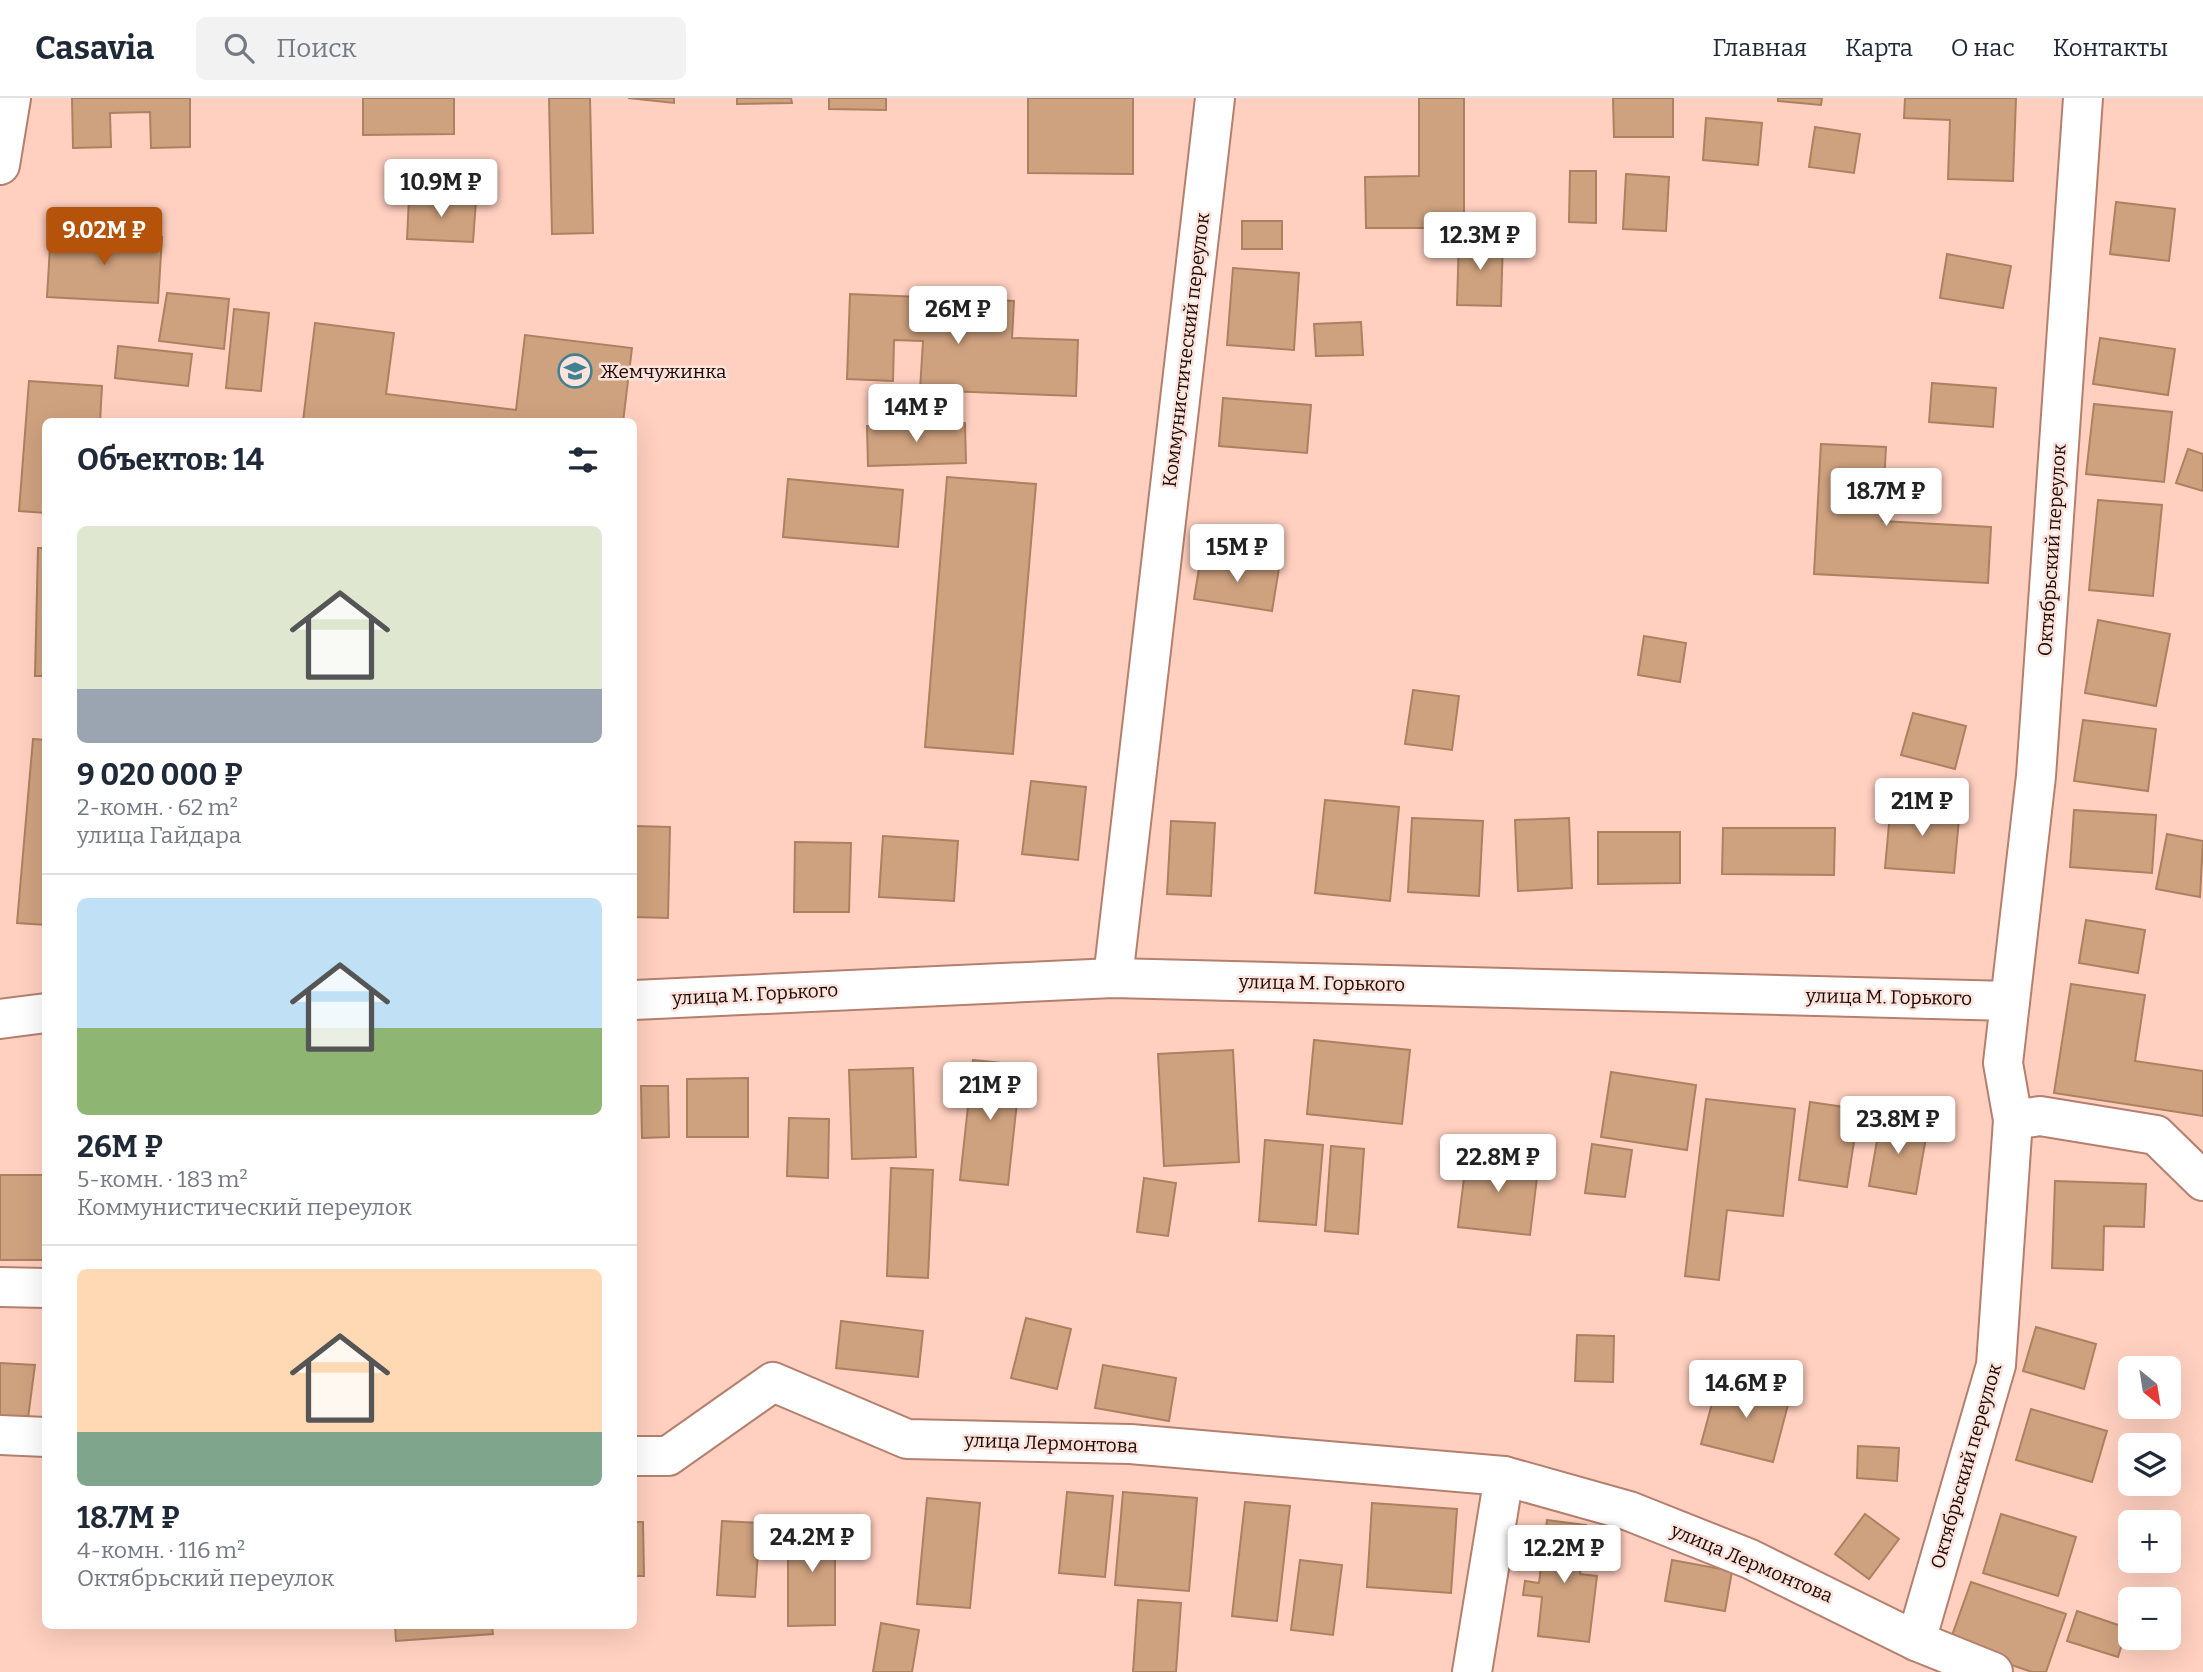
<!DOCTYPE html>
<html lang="ru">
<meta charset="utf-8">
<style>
body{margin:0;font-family:Bitter,serif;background:#f2f2f3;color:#1f2937;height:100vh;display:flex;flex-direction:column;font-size:26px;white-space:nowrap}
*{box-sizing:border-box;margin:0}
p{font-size:23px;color:#747a83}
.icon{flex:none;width:38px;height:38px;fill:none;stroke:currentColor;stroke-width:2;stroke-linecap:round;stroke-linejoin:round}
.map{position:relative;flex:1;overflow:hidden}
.drawer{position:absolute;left:42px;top:320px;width:595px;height:1211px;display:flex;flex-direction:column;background:#fff;border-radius:10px;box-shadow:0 7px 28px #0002}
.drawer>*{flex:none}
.needle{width:46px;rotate:150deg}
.fabs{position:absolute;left:2118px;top:1258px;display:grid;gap:14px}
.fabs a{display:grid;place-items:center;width:63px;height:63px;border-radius:10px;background:#fff;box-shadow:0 7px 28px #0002;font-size:35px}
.price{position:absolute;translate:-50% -60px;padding:0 16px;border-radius:7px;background:#fff;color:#222;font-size:23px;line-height:46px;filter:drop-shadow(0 2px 4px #0008)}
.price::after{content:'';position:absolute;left:50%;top:42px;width:21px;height:16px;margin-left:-10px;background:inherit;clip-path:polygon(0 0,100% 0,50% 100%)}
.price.active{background:#b45309;color:#fff}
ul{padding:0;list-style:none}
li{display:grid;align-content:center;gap:14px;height:371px;padding:0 35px}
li+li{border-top:2px solid #e0e1e3}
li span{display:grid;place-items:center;height:217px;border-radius:10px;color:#555}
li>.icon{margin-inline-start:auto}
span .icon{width:126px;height:126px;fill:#fffc;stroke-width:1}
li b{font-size:30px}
h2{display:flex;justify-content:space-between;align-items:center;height:84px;padding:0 35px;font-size:30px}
header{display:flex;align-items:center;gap:42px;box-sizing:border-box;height:98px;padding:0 35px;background:#fff;border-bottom:2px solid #e0e1e3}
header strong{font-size:33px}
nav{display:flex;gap:38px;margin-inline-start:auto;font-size:24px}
.search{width:490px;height:63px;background:#f2f2f3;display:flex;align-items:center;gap:18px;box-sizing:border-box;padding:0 24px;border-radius:10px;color:#747a83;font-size:26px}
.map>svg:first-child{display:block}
</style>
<header>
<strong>Casavia</strong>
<div class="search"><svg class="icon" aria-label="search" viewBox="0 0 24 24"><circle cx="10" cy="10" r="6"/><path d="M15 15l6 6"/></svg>Поиск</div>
<nav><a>Главная</a><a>Карта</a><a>О нас</a><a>Контакты</a></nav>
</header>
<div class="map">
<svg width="2203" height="1574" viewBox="0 0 2203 1574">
<rect width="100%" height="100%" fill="#ffd0c0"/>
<g fill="#cfa27f" stroke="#ac815f" stroke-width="2">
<path d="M72 0H190V49L151 50 150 14 110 15 111 49 73 50Z"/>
<path d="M363 0H454V36L363 37Z"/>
<path d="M549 0H590L593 135 552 136Z"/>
<path d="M628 0H674V5Z"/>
<path d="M737 0H791L792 5 737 6Z"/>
<path d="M829 0H886V12L829 11Z"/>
<path d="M1028 0H1133V76L1028 75Z"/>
<path d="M1419 0H1464V130H1366L1365 79 1419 78Z"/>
<path d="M1613 0H1673V39H1614Z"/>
<path d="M1778 0H1822L1821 7 1778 3Z"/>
<path d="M1905 0H2016L2013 83 1948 81 1950 22 1904 20Z"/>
<path d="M1706 20 1762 25 1758 67 1703 62Z"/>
<path d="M1815 29 1860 36 1854 75 1809 69Z"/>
<path d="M1570 73H1596V125L1569 124Z"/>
<path d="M1626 76 1669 79 1666 133 1623 131Z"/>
<path d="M409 99 476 102 473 144 407 141Z"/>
<path d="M2116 104 2175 111 2169 163 2110 156Z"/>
<rect x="1242" y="123" width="40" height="28"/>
<path d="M51 132 162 139 158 205 47 199Z"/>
<path d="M1459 140 1503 141 1501 208 1457 207Z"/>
<path d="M1947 156 2011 168 2003 210 1940 200Z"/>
<path d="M1233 170 1299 175 1294 252 1227 247Z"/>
<path d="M167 195 229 201 224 251 159 243Z"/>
<path d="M850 196 1014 203 1012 240 1078 242 1076 298 920 292 923 243 894 242 893 283 847 281Z"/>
<path d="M234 211 269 215 261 293 226 290Z"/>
<path d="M1361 224 1363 257 1316 258 1314 226Z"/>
<path d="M315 225 394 235 386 296 516 312 525 237 632 250 623 324 303 323Z"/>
<path d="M2100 240 2175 251 2168 297 2093 286Z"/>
<path d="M118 248 192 256 188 288 115 280Z"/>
<path d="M29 283 102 288 100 324H46V415L19 413Z"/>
<path d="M1932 285 1996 290 1993 329 1929 324Z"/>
<path d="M1223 300 1311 307 1307 355 1219 348Z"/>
<path d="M2094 306 2172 314 2164 384 2086 376Z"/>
<path d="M965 325 966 365 868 368 867 328Z"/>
<path d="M1821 346 1886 349 1882 423 1991 429 1988 485 1814 476Z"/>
<path d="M2188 351 2203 356V393L2176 385Z"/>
<path d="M947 379 1036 386 1013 656 925 649Z"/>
<path d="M788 381 903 392 898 449 783 439Z"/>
<path d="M2098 402 2162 407 2153 498 2089 492Z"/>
<path d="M38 450H46V578H35Z"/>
<path d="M1201 459 1279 470 1272 513 1194 501Z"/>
<path d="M2098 522 2170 536 2156 608 2085 595Z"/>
<path d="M1644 538 1686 545 1680 584 1638 577Z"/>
<path d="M1413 592 1459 598 1452 652 1405 646Z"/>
<path d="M1913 615 1966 628 1955 671 1901 657Z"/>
<path d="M2083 622 2156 631 2148 693 2074 683Z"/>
<path d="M33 641 46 642V827L17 825Z"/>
<path d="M1031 683 1086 689 1078 762 1022 756Z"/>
<path d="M1325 702 1399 709 1390 803 1315 795Z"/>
<path d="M1891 704 1960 710 1954 775 1885 770Z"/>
<path d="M2074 712 2156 717 2152 775 2070 769Z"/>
<path d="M1412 720 1483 723 1479 798 1408 794Z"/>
<path d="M1569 720 1572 790 1518 793 1515 722Z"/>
<path d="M1171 723 1215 725 1211 798 1167 796Z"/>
<path d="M634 728 670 729 668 820 634 819Z"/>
<path d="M1723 730H1835L1834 777 1722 776Z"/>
<path d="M1598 734H1680V785L1598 786Z"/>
<path d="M2167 736 2203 743 2200 799 2156 791Z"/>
<path d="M883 738 958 743 954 803 879 799Z"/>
<path d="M795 744 851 745 849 814H794Z"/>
<path d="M2086 822 2145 832 2138 875 2079 865Z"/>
<path d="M2071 886 2145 897 2135 963 2203 973V1018L2054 995Z"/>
<path d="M1314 942 1410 952 1402 1026 1307 1016Z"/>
<path d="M1233 952 1239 1064 1164 1068 1158 956Z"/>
<path d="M973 962 1021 967 1008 1087 960 1082Z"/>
<path d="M913 970 916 1059 852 1061 849 972Z"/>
<path d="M1611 974 1696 987 1687 1052 1601 1039Z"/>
<path d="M748 980V1039H687V981Z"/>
<path d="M641 988H668L669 1039 642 1040Z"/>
<path d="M1706 1001 1795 1011 1783 1118 1727 1112 1719 1182 1685 1178Z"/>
<path d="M1810 1004 1859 1011 1847 1089 1799 1082Z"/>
<path d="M789 1020 829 1021 828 1080 787 1078Z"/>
<path d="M1881 1020 1928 1028 1916 1096 1869 1088Z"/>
<path d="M1265 1042 1323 1047 1316 1127 1259 1123Z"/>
<path d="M1592 1046 1632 1052 1625 1099 1585 1095Z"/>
<path d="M1331 1048 1364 1051 1358 1136 1325 1133Z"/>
<path d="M1467 1055 1539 1063 1530 1137 1458 1129Z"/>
<path d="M891 1070 933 1072 928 1180 887 1178Z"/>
<rect x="0" y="1077" width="46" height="85"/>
<path d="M1144 1080 1176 1085 1168 1138 1137 1134Z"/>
<path d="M2055 1083 2146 1086 2144 1129 2104 1128 2103 1172 2052 1170Z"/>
<path d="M1026 1220 1071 1231 1057 1291 1011 1280Z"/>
<path d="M841 1223 923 1233 918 1279 836 1270Z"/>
<path d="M2036 1229 2096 1246 2084 1291 2023 1273Z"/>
<path d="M1577 1237 1614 1238 1613 1284 1575 1283Z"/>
<path d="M0 1265 35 1267 27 1328 0 1326Z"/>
<path d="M1103 1267 1176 1280 1169 1323 1095 1310Z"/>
<path d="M1719 1280 1790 1299 1773 1364 1701 1346Z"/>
<path d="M2031 1311 2107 1333 2092 1384 2016 1362Z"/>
<path d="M1858 1348 1899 1350 1897 1383 1857 1380Z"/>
<path d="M1067 1394 1113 1398 1105 1479 1059 1475Z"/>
<path d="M1123 1394 1197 1400 1189 1493 1115 1487Z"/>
<path d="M927 1400 980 1405 970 1510 917 1506Z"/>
<path d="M1245 1404 1290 1408 1277 1523 1232 1518Z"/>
<path d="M1372 1405 1457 1411 1451 1495 1367 1489Z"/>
<path d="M1865 1416 1899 1441 1869 1481 1835 1456Z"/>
<path d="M2001 1416 2076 1439 2058 1498 1983 1475Z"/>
<path d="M1547 1422 1586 1427 1580 1476 1597 1478 1589 1544 1538 1538 1542 1499 1523 1497 1525 1483 1539 1485Z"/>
<path d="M722 1423 760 1425 755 1499 717 1497Z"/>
<path d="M835 1423V1527L788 1528V1424Z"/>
<path d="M634 1424H643L644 1478H634Z"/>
<path d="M1300 1462 1342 1467 1333 1537 1291 1532Z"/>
<path d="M1672 1462 1732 1473 1725 1513 1665 1503Z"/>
<path d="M1971 1484 2066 1516 2046 1574H2032L1949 1546Z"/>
<path d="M1138 1502 1181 1505 1176 1574H1133Z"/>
<path d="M2077 1513 2127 1530 2118 1559 2067 1543Z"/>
<path d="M881 1525 919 1532 912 1574H873Z"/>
<path d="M395 1528H492L493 1536 396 1543Z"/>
</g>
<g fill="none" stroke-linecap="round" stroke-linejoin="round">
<defs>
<g id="minor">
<path d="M0 67 11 0"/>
<path d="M1113 880 1215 0"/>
<path d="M634 902 1113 880 2010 903"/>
<path d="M0 921 46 915"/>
<path d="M2013 1022 2040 1018 2156 1037 2203 1083"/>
<path d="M0 1189 46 1190"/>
<path d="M0 1337 46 1339"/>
<path d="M634 1358H668L773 1284 907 1341 1130 1346 1504 1378 1629 1413 1750 1461 1916 1543 1993 1574"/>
<path d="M1916 1543 1996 1267 2013 1022 2003 965 2036 678 2083 0"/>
<path d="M1472 1574 1504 1378"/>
</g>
</defs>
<use href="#minor" stroke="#b57f6d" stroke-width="42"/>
<use href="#minor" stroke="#fff" stroke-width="38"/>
</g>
<defs>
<symbol id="school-ring" viewBox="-11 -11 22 22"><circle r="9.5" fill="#fbe3db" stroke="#408194" stroke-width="1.5"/><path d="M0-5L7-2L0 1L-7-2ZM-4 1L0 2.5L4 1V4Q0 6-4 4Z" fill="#408194"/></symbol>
</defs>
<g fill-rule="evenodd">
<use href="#school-ring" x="556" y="254" width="38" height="38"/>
</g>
<g text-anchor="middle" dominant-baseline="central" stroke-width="5" stroke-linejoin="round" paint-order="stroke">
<g font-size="19" fill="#1e0b05" stroke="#fbe3db">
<text transform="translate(1186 252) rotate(-83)">Коммунистический переулок</text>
<text transform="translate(2052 452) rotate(-86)">Октябрьский переулок</text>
<text transform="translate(1322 885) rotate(1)">улица М. Горького</text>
<text transform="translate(755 896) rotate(-3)">улица М. Горького</text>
<text transform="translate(1889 899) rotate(1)">улица М. Горького</text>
<text transform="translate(1051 1345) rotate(2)">улица Лермонтова</text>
<text transform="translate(1966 1368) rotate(-74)">Октябрьский переулок</text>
<text transform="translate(1752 1465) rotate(23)">улица Лермонтова</text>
</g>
<g font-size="19" fill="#1e0b05" stroke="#fbe3db" text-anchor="start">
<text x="600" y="273">Жемчужинка</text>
</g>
</g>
</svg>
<div class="fabs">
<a><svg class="needle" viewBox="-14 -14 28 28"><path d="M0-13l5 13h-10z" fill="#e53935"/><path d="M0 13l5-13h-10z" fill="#747a83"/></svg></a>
<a><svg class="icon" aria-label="layers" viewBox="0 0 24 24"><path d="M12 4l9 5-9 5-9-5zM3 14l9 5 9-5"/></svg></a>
<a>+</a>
<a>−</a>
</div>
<b class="price" style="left:441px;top:121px">10.9M ₽</b>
<b class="price active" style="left:104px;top:169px">9.02M ₽</b>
<b class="price" style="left:1480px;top:174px">12.3M ₽</b>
<b class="price" style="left:958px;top:248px">26M ₽</b>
<b class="price" style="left:916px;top:346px">14M ₽</b>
<b class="price" style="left:1886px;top:430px">18.7M ₽</b>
<b class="price" style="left:1237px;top:486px">15M ₽</b>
<b class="price" style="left:1922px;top:740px">21M ₽</b>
<b class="price" style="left:990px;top:1024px">21M ₽</b>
<b class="price" style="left:1898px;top:1058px">23.8M ₽</b>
<b class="price" style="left:1498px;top:1096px">22.8M ₽</b>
<b class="price" style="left:1746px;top:1322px">14.6M ₽</b>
<b class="price" style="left:812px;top:1476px">24.2M ₽</b>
<b class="price" style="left:1564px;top:1487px">12.2M ₽</b>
<section class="drawer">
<h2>Объектов: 14<svg class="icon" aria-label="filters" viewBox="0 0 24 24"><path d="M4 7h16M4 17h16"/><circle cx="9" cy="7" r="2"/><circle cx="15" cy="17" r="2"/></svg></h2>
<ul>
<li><span style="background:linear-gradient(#dfe7d0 75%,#9aa5b1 0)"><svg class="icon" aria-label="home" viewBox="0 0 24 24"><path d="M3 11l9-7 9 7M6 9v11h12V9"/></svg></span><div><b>9 020 000 ₽</b><p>2-комн. · 62 m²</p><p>улица Гайдара</p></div></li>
<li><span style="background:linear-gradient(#bfe0f5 60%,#8fb573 0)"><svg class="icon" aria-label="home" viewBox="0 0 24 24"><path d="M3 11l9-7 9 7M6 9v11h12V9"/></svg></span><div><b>26M ₽</b><p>5-комн. · 183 m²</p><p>Коммунистический переулок</p></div></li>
<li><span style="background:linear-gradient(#ffd9b3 75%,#7fa58c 0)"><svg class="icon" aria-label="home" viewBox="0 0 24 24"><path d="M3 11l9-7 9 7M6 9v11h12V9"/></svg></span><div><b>18.7M ₽</b><p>4-комн. · 116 m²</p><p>Октябрьский переулок</p></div></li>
</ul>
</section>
</div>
